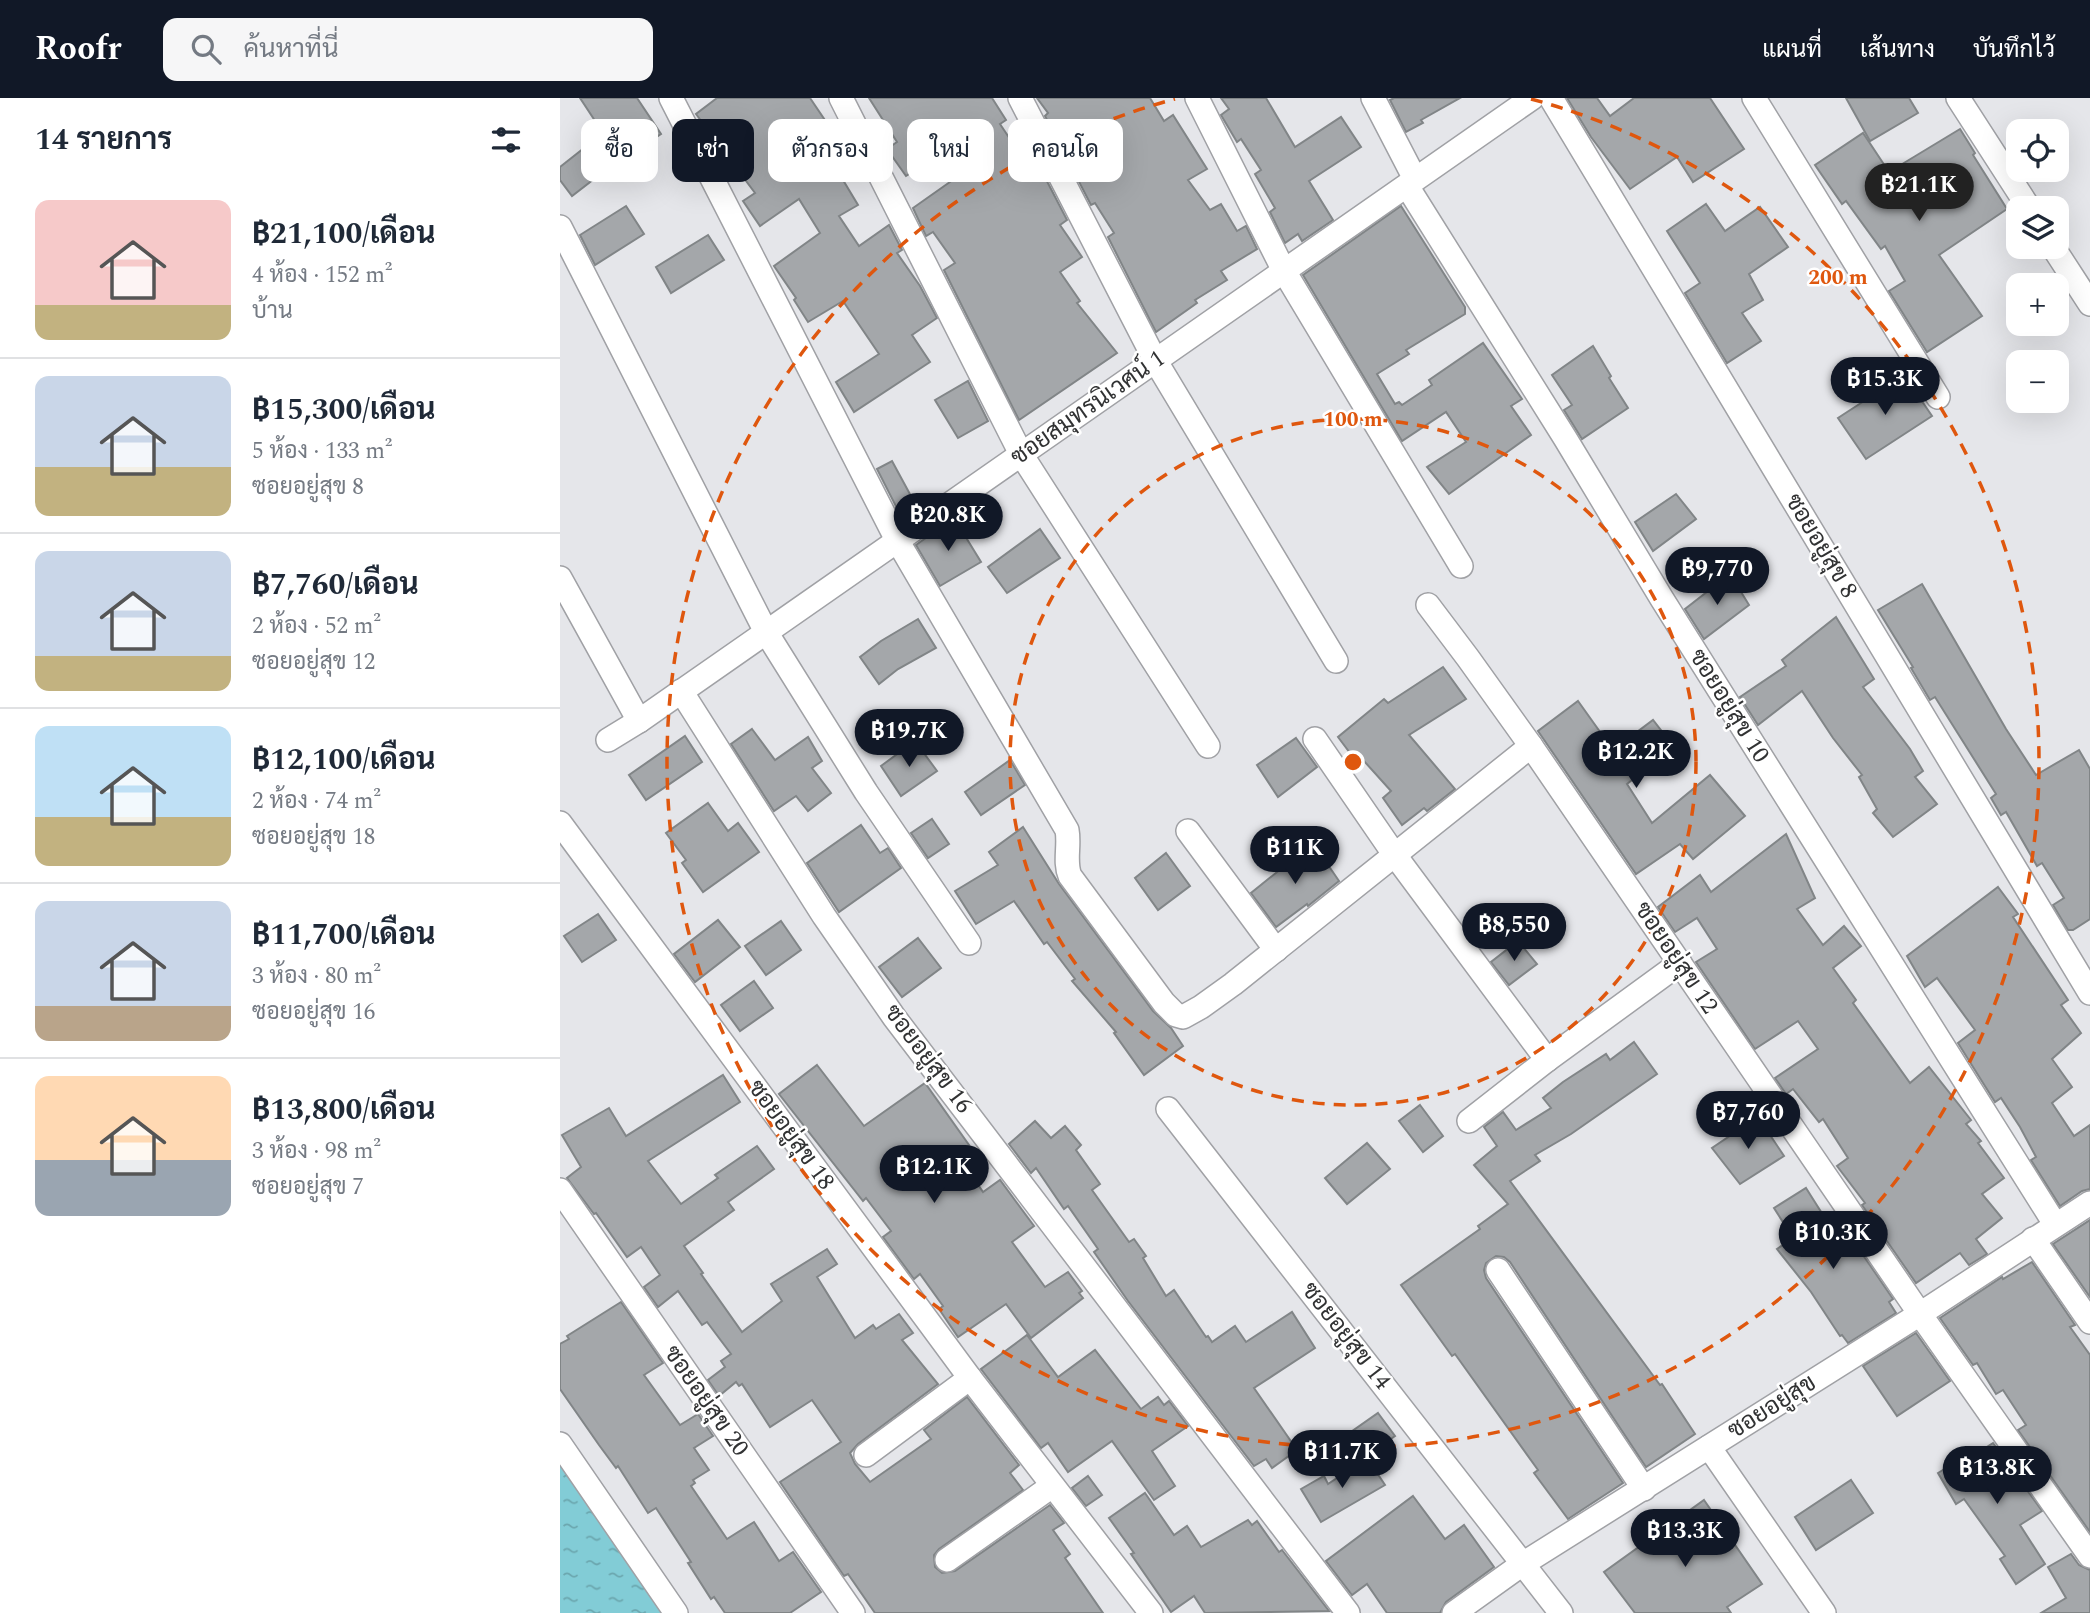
<!DOCTYPE html>
<html lang="th">
<meta charset="utf-8">
<style>
body{margin:0;font-family:Spectral,Sarabun,serif;background:#f6f6f7;color:#1f2937;height:100vh;display:flex;flex-direction:column;font-size:26px;white-space:nowrap}
*{box-sizing:border-box;margin:0}
p{font-size:23px;color:#747a83}
.icon{flex:none;width:38px;height:38px;fill:none;stroke:currentColor;stroke-width:2;stroke-linecap:round;stroke-linejoin:round}
.map{position:relative;flex:1;overflow:hidden}
.side{display:flex;flex-direction:column;background:#fff;width:560px}
.side>*{flex:none}
.hud{position:absolute;left:21px;top:21px;width:665px;height:63px;display:flex;gap:14px}
.tools{position:absolute;left:1446px;top:21px;display:grid;gap:14px}
.tools a{display:grid;place-items:center;width:63px;height:63px;border-radius:14px;background:#fff;box-shadow:0 7px 28px #0002;font-size:35px}
.price{position:absolute;translate:-50% -60px;padding:0 16px;border-radius:24px;background:#111827;color:#fff;font-size:23px;line-height:46px;filter:drop-shadow(0 2px 4px #0008)}
.price::after{content:'';position:absolute;left:50%;top:42px;width:21px;height:16px;margin-left:-10px;background:inherit;clip-path:polygon(0 0,100% 0,50% 100%)}
.price.on{background:#222;color:#fff}
ul{padding:0;list-style:none}
li{display:flex;align-items:center;gap:21px;height:175px;padding:0 35px}
li+li{border-top:2px solid #e0e1e3}
li span{display:grid;place-items:center;flex:none;width:196px;height:140px;border-radius:14px;color:#555}
li>.icon{margin-inline-start:auto}
span .icon{width:84px;height:84px;fill:#fffc;stroke-width:1}
li b{font-size:30px}
h2{display:flex;justify-content:space-between;align-items:center;height:84px;padding:0 35px;font-size:30px}
.chip{padding:0 24px;border-radius:14px;background:#fff;box-shadow:0 7px 28px #0002;font-size:24px;line-height:63px}
.chip.on{background:#111827;color:#fff}
header{display:flex;align-items:center;gap:42px;box-sizing:border-box;height:98px;padding:0 35px;background:#111827;color:#fff}
header strong{font-size:33px}
nav{display:flex;gap:38px;margin-inline-start:auto;font-size:24px}
.search{width:490px;height:63px;background:#f6f6f7;display:flex;align-items:center;gap:18px;box-sizing:border-box;padding:0 24px;border-radius:14px;color:#747a83;font-size:26px}
main{display:flex;flex:1;min-height:0}
.map>svg:first-child{display:block}
</style>
<header>
<strong>Roofr</strong>
<div class="search"><svg class="icon" aria-label="search" viewBox="0 0 24 24"><circle cx="10" cy="10" r="6"/><path d="M15 15l6 6"/></svg>ค้นหาที่นี่</div>
<nav><a>แผนที่</a><a>เส้นทาง</a><a>บันทึกไว้</a></nav>
</header>
<main>
<section class="side">
<h2>14 รายการ<svg class="icon" aria-label="filters" viewBox="0 0 24 24"><path d="M4 7h16M4 17h16"/><circle cx="9" cy="7" r="2"/><circle cx="15" cy="17" r="2"/></svg></h2>
<ul>
<li><span style="background:linear-gradient(#f6c9c9 75%,#c2b280 0)"><svg class="icon" aria-label="home" viewBox="0 0 24 24"><path d="M3 11l9-7 9 7M6 9v11h12V9"/></svg></span><div><b>฿21,100/เดือน</b><p>4 ห้อง · 152 m²</p><p>บ้าน</p></div></li>
<li><span style="background:linear-gradient(#c9d6e8 65%,#c2b280 0)"><svg class="icon" aria-label="home" viewBox="0 0 24 24"><path d="M3 11l9-7 9 7M6 9v11h12V9"/></svg></span><div><b>฿15,300/เดือน</b><p>5 ห้อง · 133 m²</p><p>ซอยอยู่สุข 8</p></div></li>
<li><span style="background:linear-gradient(#c9d6e8 75%,#c2b280 0)"><svg class="icon" aria-label="home" viewBox="0 0 24 24"><path d="M3 11l9-7 9 7M6 9v11h12V9"/></svg></span><div><b>฿7,760/เดือน</b><p>2 ห้อง · 52 m²</p><p>ซอยอยู่สุข 12</p></div></li>
<li><span style="background:linear-gradient(#bfe0f5 65%,#c2b280 0)"><svg class="icon" aria-label="home" viewBox="0 0 24 24"><path d="M3 11l9-7 9 7M6 9v11h12V9"/></svg></span><div><b>฿12,100/เดือน</b><p>2 ห้อง · 74 m²</p><p>ซอยอยู่สุข 18</p></div></li>
<li><span style="background:linear-gradient(#c9d6e8 75%,#b9a48a 0)"><svg class="icon" aria-label="home" viewBox="0 0 24 24"><path d="M3 11l9-7 9 7M6 9v11h12V9"/></svg></span><div><b>฿11,700/เดือน</b><p>3 ห้อง · 80 m²</p><p>ซอยอยู่สุข 16</p></div></li>
<li><span style="background:linear-gradient(#ffd9b3 60%,#9aa5b1 0)"><svg class="icon" aria-label="home" viewBox="0 0 24 24"><path d="M3 11l9-7 9 7M6 9v11h12V9"/></svg></span><div><b>฿13,800/เดือน</b><p>3 ห้อง · 98 m²</p><p>ซอยอยู่สุข 7</p></div></li>
</ul>
</section>
<div class="map">
<svg width="1530" height="1515" viewBox="0 0 1530 1515">
<defs>
<pattern id="water-ripples" width="26" height="14" patternUnits="userSpaceOnUse" patternTransform="scale(1.75)"><rect width="26" height="14" fill="#82ccd6"/><path d="M2 4q2-2 4 0t4 0M15 11q2-2 4 0t4 0" fill="none" stroke="#6ba6ae"/></pattern>
</defs>
<rect width="100%" height="100%" fill="#e5e6ea"/>
<path fill="url(#water-ripples)" d="M0 1346 117 1515H0Z"/>
<g fill="#a4a7aa" stroke="#818587" stroke-width="2">
<path d="M20 0H77L101 36 61 63 60 61 12 98 0 82V69L43 35Z"/>
<path d="M157 0H250L275 37 272 39 292 69 280 77 298 107 279 118 299 148 329 127 342 152 337 155 360 188 377 220 352 237 370 264 294 314 276 284 319 256 283 203 248 224 234 202 236 200 214 168 260 135 239 101 200 128 183 103 195 95 136 16Z"/>
<path d="M309 0H432L446 22 440 26 468 68 476 62 507 122 500 127 522 159 500 174 520 203 517 205 557 255 459 322 384 172 395 165 373 134 366 138 353 110 414 67 400 45 346 78 327 51 337 44Z"/>
<path d="M477 0H590L604 23 613 17 647 71 628 82 650 112 661 106 677 133 686 128 697 151 661 173 667 182 635 202 637 205 596 234 548 139 554 135 535 105 531 107 485 18 488 15Z"/>
<path d="M661 0H706L735 49 781 19 801 49 749 83 773 122 742 143 738 136 725 145 710 114 715 110 695 76 701 72 681 41 677 44 661 17 669 11Z"/>
<path d="M834 0H900L861 22 863 25 846 34 830 2Z"/>
<path d="M1007 0H1037L1050 18 1074 0H1150L1184 51 1133 84 1117 59 1070 91 1031 39Z"/>
<path d="M1286 0H1349L1358 15 1310 43Z"/>
<path d="M1400 31 1415 55 1413 57 1447 111 1379 157 1422 218 1367 254 1329 193 1345 183 1325 148 1321 151 1286 103 1282 106 1255 67 1303 35 1329 74Z"/>
<path d="M1146 106 1165 133 1200 109 1228 149 1189 176 1203 202 1182 215 1201 243 1167 265 1125 195 1140 185 1107 133Z"/>
<path d="M66 108 84 136 35 167 20 137Z"/>
<path d="M841 108 905 209V216L846 252 849 256 817 276 835 306 839 304 842 307 872 287 869 282 923 245 962 301 951 308 971 337 889 396 867 369 906 344 886 314 842 343 743 177Z"/>
<path d="M148 137 164 162 111 195 96 169Z"/>
<path d="M1033 248 1051 278 1049 280 1068 310 1022 341 1004 312 1012 307 992 277Z"/>
<path d="M1344 277 1372 318 1306 361 1278 320Z"/>
<path d="M408 283 428 323 398 340 375 302Z"/>
<path d="M332 363 358 411 343 422 317 371Z"/>
<path d="M1116 396 1136 421 1093 453 1075 424Z"/>
<path d="M394 420 421 464 380 488 356 447Z"/>
<path d="M480 431 500 460 447 495 428 469Z"/>
<path d="M1170 476 1189 507 1144 541 1125 511Z"/>
<path d="M1362 486 1446 631 1476 677 1519 652 1530 671V821L1513 832H1508L1493 807 1504 800 1482 765 1477 768 1446 714 1441 717 1431 700 1436 696 1375 599 1370 602 1351 570 1353 569 1318 512Z"/>
<path d="M1276 519 1314 581 1303 589 1350 651 1363 673 1355 679 1377 706 1333 739 1313 715 1317 711 1299 679 1302 677 1273 640 1242 593 1198 627 1180 599 1226 568 1222 562Z"/>
<path d="M358 521 376 550 338 571 319 586 300 559 321 543Z"/>
<path d="M883 569 906 601 849 637 895 691 867 713 864 710 842 727 823 700 831 693 804 663 799 667 778 639 824 601 828 605Z"/>
<path d="M1018 603 1053 652 1093 622 1114 649 1067 686 1092 725 1150 677 1185 718 1133 761 1120 746 1076 776 978 633Z"/>
<path d="M192 631 215 662 248 639 262 663 252 670 271 695 248 713 236 698 214 713 171 646Z"/>
<path d="M125 638 142 664 86 702 69 677Z"/>
<path d="M736 640 757 669 718 699 697 667Z"/>
<path d="M355 643 377 673 341 698 321 668Z"/>
<path d="M450 662 465 687 421 717 405 694Z"/>
<path d="M148 705 168 733 178 725 199 754 143 794 122 765 126 762 106 735Z"/>
<path d="M372 721 389 746 368 760 351 735Z"/>
<path d="M301 727 320 755 328 750 341 770 279 814 247 765Z"/>
<path d="M463 729 499 786 593 913 611 930 623 948 584 977 554 935 556 934 512 883 515 881 487 844 484 846 454 803 416 826 395 793 438 767 429 754Z"/>
<path d="M1226 736 1255 800 1237 811 1263 847 1284 828 1301 848 1273 870 1296 902 1293 905 1350 985 1369 969 1411 1022 1406 1026 1421 1043 1418 1045 1444 1080 1422 1096 1442 1120 1416 1141 1427 1156 1409 1167 1400 1155 1356 1185 1302 1107 1305 1105 1277 1068 1288 1060 1263 1021 1259 1024 1233 991 1226 996 1215 980 1258 951 1238 923 1195 951 1136 864 1157 851 1137 820 1115 834 1098 809 1140 777 1151 794Z"/>
<path d="M753 745 779 783 748 808 747 806 716 829 691 795Z"/>
<path d="M606 755 630 788 598 812 575 780Z"/>
<path d="M1438 789 1458 816 1453 819 1508 902 1501 907 1521 935 1492 961 1512 989 1492 1005 1514 1038 1530 1027V1091L1522 1093 1500 1108 1471 1062 1476 1059 1460 1029 1441 1000 1435 1004 1398 945 1415 932 1377 880 1365 889 1347 858Z"/>
<path d="M38 816 56 842 22 864 4 838Z"/>
<path d="M158 822 180 849 135 884 114 856Z"/>
<path d="M221 823 241 852 206 877 185 848Z"/>
<path d="M358 840 381 870 342 899 319 869Z"/>
<path d="M958 843 977 866 949 887 931 864Z"/>
<path d="M194 883 213 910 180 933 161 907Z"/>
<path d="M1074 944 1097 976 1011 1036 975 1057 980 1063 950 1083 1100 1287 1102 1286 1135 1336 1086 1369 950 1164 944 1159 936 1158 926 1165 924 1172 926 1180 1063 1385 1008 1421 974 1375 978 1372 895 1256 892 1258 841 1187 920 1131 918 1128 948 1106 914 1067 937 1048 924 1029 943 1014 956 1032 991 1010 983 1000 1003 984 1046 956 1050 962Z"/>
<path d="M257 967 304 1028 365 985 409 1047 397 1055 423 1094 440 1082 474 1128 452 1144 485 1189 508 1174 522 1193 519 1195 523 1200 471 1240 446 1206 398 1239 379 1211 383 1208 360 1176 354 1181 323 1139 331 1133 306 1100 303 1103 219 996Z"/>
<path d="M163 977 180 1004 88 1063 121 1106 158 1080 155 1077 197 1048 214 1071 168 1104 174 1112 124 1148 143 1175 141 1176 182 1234 222 1203 211 1186 267 1151 277 1166 257 1179 295 1240 313 1227 316 1231 339 1216 353 1235 342 1242 378 1286 298 1346 290 1355 295 1366 310 1384 371 1341 364 1332 407 1299 459 1367 450 1375 463 1392 379 1451 374 1457 375 1469 382 1475 395 1473 490 1407 504 1425 493 1432 510 1456 505 1460 543 1515H315L288 1476 284 1478 220 1384 281 1344 252 1302 210 1329 182 1286 179 1288 176 1284 159 1298 148 1282 165 1269 161 1263 171 1256 147 1224 142 1227 118 1193 98 1209 84 1189 100 1177 81 1149 67 1159 36 1115 34 1116 7 1080 21 1069 2 1037 49 1010 66 1038Z"/>
<path d="M860 1007 883 1038 863 1054 839 1023Z"/>
<path d="M1198 1019 1224 1058 1180 1086 1152 1050Z"/>
<path d="M475 1023 491 1040 505 1028 521 1047 516 1052 540 1086 532 1092 569 1144 574 1141 586 1158 583 1160 606 1198 614 1192 646 1239 648 1238 652 1244 675 1228 686 1244 732 1214 755 1250 694 1290 737 1352 712 1370 706 1361 694 1368 568 1203 534 1154 538 1151 508 1108 504 1111 476 1070 471 1075 449 1046Z"/>
<path d="M807 1045 830 1071 787 1106 765 1080Z"/>
<path d="M1246 1090 1263 1117 1255 1122 1276 1152 1292 1141 1333 1201 1329 1204 1336 1215 1288 1245 1282 1237 1280 1238 1251 1194 1217 1151 1233 1140 1214 1110Z"/>
<path d="M1530 1122V1199L1493 1146Z"/>
<path d="M1472 1164 1515 1227 1510 1229 1530 1257V1434L1458 1332 1466 1327 1443 1292 1436 1296 1417 1265 1413 1267 1380 1220 1442 1179 1443 1181Z"/>
<path d="M61 1204 103 1265 84 1277 120 1327 138 1316 153 1338 134 1350 149 1372 133 1382 135 1385 131 1388 167 1441 194 1424 219 1463 233 1454 261 1494 230 1515H165L154 1499 151 1501 128 1465 131 1464 96 1410 88 1415 58 1368 56 1370 39 1347 0 1291V1246L9 1241 7 1238Z"/>
<path d="M1356 1235 1390 1283 1337 1318 1303 1268Z"/>
<path d="M467 1237 498 1279 535 1252 581 1311 598 1299 604 1307 609 1303 628 1328 592 1353 615 1388 594 1402 552 1343 508 1374 488 1345 481 1350 421 1271Z"/>
<path d="M818 1315 835 1338 805 1359 788 1336Z"/>
<path d="M1433 1345 1482 1413 1460 1427 1485 1466 1456 1486 1440 1461 1445 1458 1404 1401 1396 1406 1378 1375 1409 1356 1411 1359Z"/>
<path d="M807 1360 825 1387 761 1424 741 1391 764 1378 768 1386Z"/>
<path d="M528 1378 542 1397 526 1408 512 1390Z"/>
<path d="M1291 1382 1313 1415 1256 1452 1235 1419Z"/>
<path d="M585 1395 614 1437 627 1428 641 1449 688 1422 692 1427 697 1423 719 1454 722 1452 769 1513 645 1515 634 1498 611 1514 571 1456 574 1455 549 1420Z"/>
<path d="M853 1398 885 1441 904 1427 934 1469 886 1504 880 1515H827L807 1486 792 1497 766 1463Z"/>
<path d="M1144 1402 1202 1486 1167 1509 1171 1515H1075L1044 1474Z"/>
<path d="M1511 1456 1519 1467 1530 1472V1515H1481L1506 1500 1488 1469Z"/>
</g>
<g fill="none" stroke-linecap="round" stroke-linejoin="round">
<defs>
<g id="minor">
<path d="M111 0 337 442 507 732C510 747 504 764 510 778L604 905 616 917 623 919 641 909 673 886 971 648"/>
<path d="M281 0 461 356 648 648"/>
<path d="M460 0 595 262 776 563"/>
<path d="M637 0 724 173 901 468"/>
<path d="M813 0 855 81"/>
<path d="M991 0 1530 895"/>
<path d="M1194 0 1378 299"/>
<path d="M1398 0 1469 110"/>
<path d="M847 88 1005 340 1102 501 1495 1126"/>
<path d="M0 129 206 534 306 694 409 845"/>
<path d="M1493 149 1530 206"/>
<path d="M0 480 79 623"/>
<path d="M868 507 908 560 971 648 1360 1216 1530 1458"/>
<path d="M121 593 264 818 334 919 788 1515"/>
<path d="M755 641 834 756 987 962"/>
<path d="M48 642 79 623 972 0"/>
<path d="M0 725 410 1280 591 1515"/>
<path d="M628 733 716 852"/>
<path d="M608 1011 1001 1515"/>
<path d="M909 1023 987 962 1120 865"/>
<path d="M0 1092 293 1515"/>
<path d="M1473 1141 1530 1224"/>
<path d="M938 1172 1084 1391"/>
<path d="M0 1346 116 1515"/>
<path d="M1149 1349 1264 1515"/>
<path d="M306 1357 410 1280"/>
<path d="M387 1462 492 1388"/>
<path d="M894 1515 961 1467 1360 1216 1530 1105"/>
</g>
</defs>
<use href="#minor" stroke="#a0a1a5" stroke-width="26"/>
<use href="#minor" stroke="#fff" stroke-width="23"/>
</g>
<g fill="none" stroke="#df570e" stroke-width="3.5" stroke-dasharray="12 9">
<circle cx="793" cy="664" r="343"/>
<path d="M971 1A686 686 0 1 1 615 1"/>
</g>
<g text-anchor="middle" dominant-baseline="central" stroke-width="5" stroke-linejoin="round" paint-order="stroke">
<g font-size="24" fill="#313233" stroke="#fff">
<text transform="translate(528 310) rotate(-35)">ซอยสมุทรนิเวศน์ 1</text>
<text transform="translate(1261 448) rotate(59)">ซอยอยู่สุข 8</text>
<text transform="translate(1169 608) rotate(58)">ซอยอยู่สุข 10</text>
<text transform="translate(1116 860) rotate(56)">ซอยอยู่สุข 12</text>
<text transform="translate(368 961) rotate(53)">ซอยอยู่สุข 16</text>
<text transform="translate(231 1037) rotate(54)">ซอยอยู่สุข 18</text>
<text transform="translate(786 1238) rotate(52)">ซอยอยู่สุข 14</text>
<text transform="translate(146 1303) rotate(55)">ซอยอยู่สุข 20</text>
<text transform="translate(1212 1309) rotate(-32)">ซอยอยู่สุข</text>
</g>
</g>
<circle cx="793" cy="664" r="10" fill="#df570e" stroke="#fff" stroke-width="3.5"/>
<g font-size="21" text-anchor="middle" font-weight="bold" fill="#df570e" stroke="#fff" stroke-width="5" stroke-linejoin="round" paint-order="stroke">
<text x="1278" y="186">200 m</text>
<text x="793" y="328">100 m</text>
</g>
</svg>
<div class="tools">
<a><svg class="icon" aria-label="locate" viewBox="0 0 24 24"><circle cx="12" cy="12" r="6"/><path d="M12 2v4M12 18v4M2 12h4M18 12h4"/></svg></a>
<a><svg class="icon" aria-label="layers" viewBox="0 0 24 24"><path d="M12 4l9 5-9 5-9-5zM3 14l9 5 9-5"/></svg></a>
<a>+</a>
<a>−</a>
</div>
<b class="price on" style="left:1359px;top:125px">฿21.1K</b>
<b class="price" style="left:1325px;top:319px">฿15.3K</b>
<b class="price" style="left:388px;top:455px">฿20.8K</b>
<b class="price" style="left:1157px;top:509px">฿9,770</b>
<b class="price" style="left:349px;top:671px">฿19.7K</b>
<b class="price" style="left:1076px;top:692px">฿12.2K</b>
<b class="price" style="left:735px;top:788px">฿11K</b>
<b class="price" style="left:954px;top:865px">฿8,550</b>
<b class="price" style="left:1188px;top:1053px">฿7,760</b>
<b class="price" style="left:374px;top:1107px">฿12.1K</b>
<b class="price" style="left:1273px;top:1173px">฿10.3K</b>
<b class="price" style="left:782px;top:1392px">฿11.7K</b>
<b class="price" style="left:1437px;top:1408px">฿13.8K</b>
<b class="price" style="left:1125px;top:1471px">฿13.3K</b>
<div class="hud">
<a class="chip">ซื้อ</a>
<a class="chip on">เช่า</a>
<a class="chip">ตัวกรอง</a>
<a class="chip">ใหม่</a>
<a class="chip">คอนโด</a>
</div>
</div>
</main>
